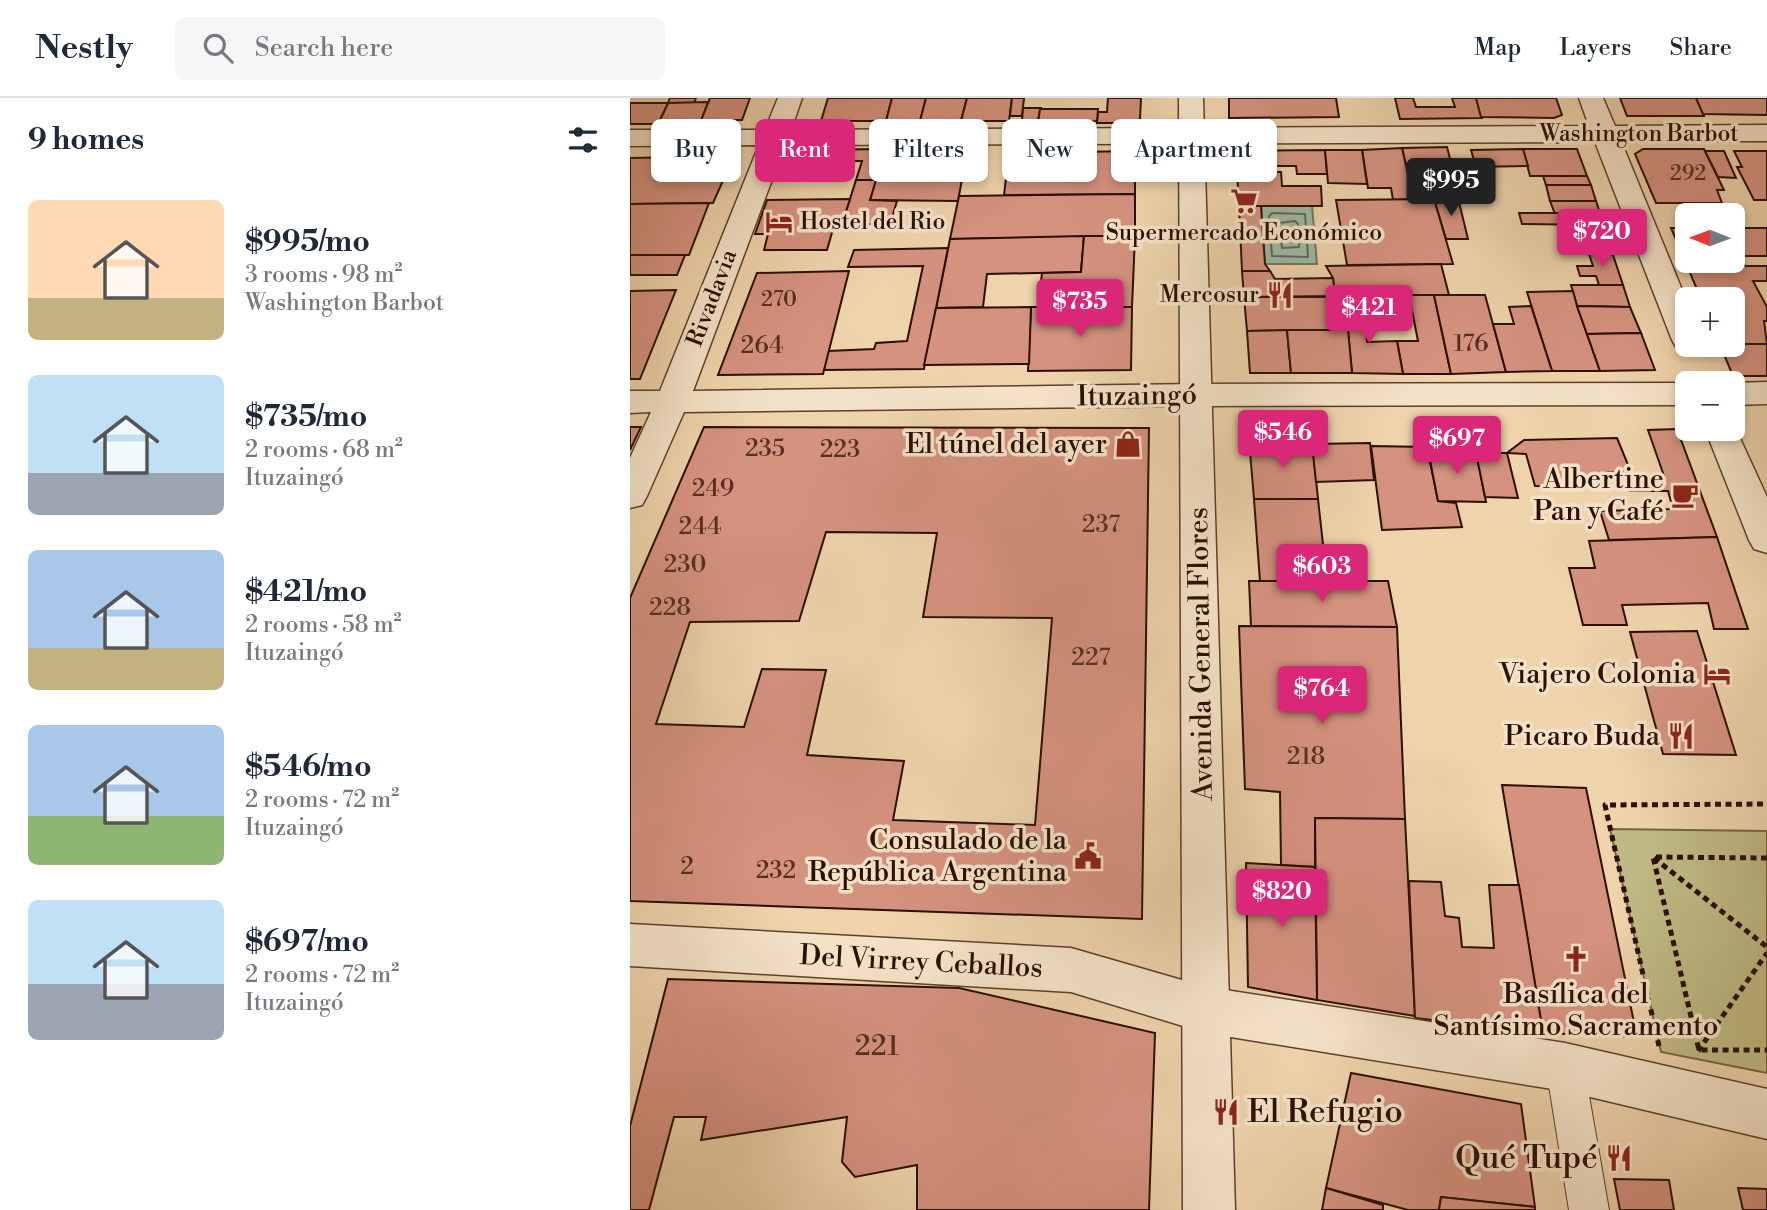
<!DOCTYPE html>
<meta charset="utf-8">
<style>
body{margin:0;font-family:"Libre Bodoni",serif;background:#f6f6f7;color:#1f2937;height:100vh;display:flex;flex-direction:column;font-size:26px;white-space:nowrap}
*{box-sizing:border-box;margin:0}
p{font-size:23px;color:#747a83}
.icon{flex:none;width:38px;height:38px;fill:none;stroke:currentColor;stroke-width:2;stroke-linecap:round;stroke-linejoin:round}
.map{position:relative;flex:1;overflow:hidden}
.panel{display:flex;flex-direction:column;background:#fff;width:630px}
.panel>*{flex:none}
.hud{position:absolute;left:21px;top:21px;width:665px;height:63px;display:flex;gap:14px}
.needle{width:46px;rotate:271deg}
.buttons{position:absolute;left:1045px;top:105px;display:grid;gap:14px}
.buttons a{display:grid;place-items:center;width:70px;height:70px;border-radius:10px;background:#fff;box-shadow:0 4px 10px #0003;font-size:35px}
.price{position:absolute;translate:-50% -60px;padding:0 16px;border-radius:7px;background:#db2777;color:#fff;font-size:23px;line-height:46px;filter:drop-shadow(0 2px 4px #0008)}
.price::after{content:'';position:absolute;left:50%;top:42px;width:21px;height:16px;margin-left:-10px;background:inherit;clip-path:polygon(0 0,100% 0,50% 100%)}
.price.active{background:#222;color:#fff}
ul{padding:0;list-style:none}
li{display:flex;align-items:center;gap:21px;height:175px;padding:0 28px}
li span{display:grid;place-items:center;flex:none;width:196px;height:140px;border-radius:10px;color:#555}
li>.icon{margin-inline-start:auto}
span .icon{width:84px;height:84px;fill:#fffc;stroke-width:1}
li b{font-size:30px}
h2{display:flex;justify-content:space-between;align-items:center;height:84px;padding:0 28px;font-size:30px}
.pill{padding:0 24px;border-radius:10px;background:#fff;box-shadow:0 4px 10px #0003;font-size:24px;line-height:63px}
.pill.active{background:#db2777;color:#fff}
header{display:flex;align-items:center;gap:42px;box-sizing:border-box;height:98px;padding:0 35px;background:#fff;border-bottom:2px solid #e0e1e3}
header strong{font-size:33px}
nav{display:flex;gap:38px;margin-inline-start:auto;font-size:24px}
.search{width:490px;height:63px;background:#f6f6f7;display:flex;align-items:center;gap:18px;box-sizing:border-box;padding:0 24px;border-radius:10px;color:#747a83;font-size:26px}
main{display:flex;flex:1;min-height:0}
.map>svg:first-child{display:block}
</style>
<header>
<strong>Nestly</strong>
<div class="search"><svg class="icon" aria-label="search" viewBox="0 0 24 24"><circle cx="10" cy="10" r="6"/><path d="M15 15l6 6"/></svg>Search here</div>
<nav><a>Map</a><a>Layers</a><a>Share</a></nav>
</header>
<main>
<section class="panel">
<h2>9 homes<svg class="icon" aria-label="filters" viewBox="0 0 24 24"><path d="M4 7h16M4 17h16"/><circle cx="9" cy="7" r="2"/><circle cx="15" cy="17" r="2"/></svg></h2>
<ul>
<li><span style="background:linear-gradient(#ffd9b3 70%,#c2b280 0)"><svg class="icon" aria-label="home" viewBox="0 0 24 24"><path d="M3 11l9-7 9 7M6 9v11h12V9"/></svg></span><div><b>$995/mo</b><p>3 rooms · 98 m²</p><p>Washington Barbot</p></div></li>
<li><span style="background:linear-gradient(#bfe0f5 70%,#9aa5b1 0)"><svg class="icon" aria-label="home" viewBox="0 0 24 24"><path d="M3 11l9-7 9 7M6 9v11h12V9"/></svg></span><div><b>$735/mo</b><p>2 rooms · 68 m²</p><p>Ituzaingó</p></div></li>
<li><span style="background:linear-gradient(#a9c7e8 70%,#c2b280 0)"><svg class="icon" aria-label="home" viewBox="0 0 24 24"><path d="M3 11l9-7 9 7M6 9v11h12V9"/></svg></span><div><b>$421/mo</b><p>2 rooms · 58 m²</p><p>Ituzaingó</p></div></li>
<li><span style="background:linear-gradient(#a9c7e8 65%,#8fb573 0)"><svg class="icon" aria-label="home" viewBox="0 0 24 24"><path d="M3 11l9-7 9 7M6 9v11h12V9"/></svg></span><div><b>$546/mo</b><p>2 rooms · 72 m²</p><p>Ituzaingó</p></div></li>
<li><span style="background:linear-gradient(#bfe0f5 60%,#9aa5b1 0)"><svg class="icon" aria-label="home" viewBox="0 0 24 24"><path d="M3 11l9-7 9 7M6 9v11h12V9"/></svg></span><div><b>$697/mo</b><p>2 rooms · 72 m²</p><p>Ituzaingó</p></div></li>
</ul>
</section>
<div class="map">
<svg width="1137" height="1112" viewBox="0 0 1137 1112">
<rect width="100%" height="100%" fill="#eed3ab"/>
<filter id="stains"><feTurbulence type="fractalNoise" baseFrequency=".00286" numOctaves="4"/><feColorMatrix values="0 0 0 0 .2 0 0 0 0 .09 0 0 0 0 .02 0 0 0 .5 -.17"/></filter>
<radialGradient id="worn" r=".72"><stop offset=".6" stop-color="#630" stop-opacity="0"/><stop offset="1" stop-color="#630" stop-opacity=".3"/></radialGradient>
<path fill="#bfba84" stroke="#766443" stroke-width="2" d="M980 731 1137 733V975L1031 954Z"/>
<path fill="#9bb9a4" stroke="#6f7563" stroke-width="2" d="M682 107 687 166H635L631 108Z"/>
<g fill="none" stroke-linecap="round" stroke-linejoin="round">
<g stroke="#646453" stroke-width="2">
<path d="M642 115 675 116 678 159 642 158 639 118Z"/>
<path d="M665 123 668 126 669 149 652 150 649 125Z"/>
</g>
</g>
<g fill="#d5927f" stroke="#2c0e02" stroke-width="2" fill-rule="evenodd">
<path d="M40 0H66L64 5H38Z"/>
<path d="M80 0H120L112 22H71Z"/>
<path d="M198 0H262L256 23H191Z"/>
<path d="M262 0H296L290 23H256Z"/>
<path d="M296 0H337L331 23H290Z"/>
<path d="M337 0H382L379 23H331Z"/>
<path d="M382 0H394L392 18H380Z"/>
<path d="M478 0H511L510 21 500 25H467L468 14H477Z"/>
<path d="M599 0H706L709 19 599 20Z"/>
<path d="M765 0H783L786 9H825L822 0H846L852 20 770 21Z"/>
<path d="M846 0H926L932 17 924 20 851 19Z"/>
<path d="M990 0H1066L1074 18H997Z"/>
<path d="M1066 0H1137V17L1073 16Z"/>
<path d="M78 4 70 25 28 26 38 5Z"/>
<path d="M0 5H38L28 26H0Z"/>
<path d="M393 10H411L408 22 392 23Z"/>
<path d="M410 11H468L467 23 408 24Z"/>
<path d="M817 49 824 76 844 75 851 100H821L815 81H779L772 50Z"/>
<path d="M772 50 779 81 786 101 763 102 761 90H738L732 52Z"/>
<path d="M254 51 246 82H226L232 63H186L182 75 161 76 170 52Z"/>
<path d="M893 51H947L957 78H900Z"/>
<path d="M893 51 898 68 846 69 841 52Z"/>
<path d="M1013 51H1074L1094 92H1087L1092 105H1026L1005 56Z"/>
<path d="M695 52 697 76H667L666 68H627V73H607L606 53Z"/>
<path d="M695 52H732L737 86 698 85Z"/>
<path d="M505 53V96L374 97 379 55Z"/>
<path d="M1075 53H1094L1106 80 1088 79Z"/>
<path d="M1104 53H1137V102H1124L1107 69H1112Z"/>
<path d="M337 54 328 103 240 102 253 55Z"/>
<path d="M104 58 83 105 0 106V60Z"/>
<path d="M607 73 651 74 652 88H691L692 108H609Z"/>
<path d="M913 78H957L961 87H916Z"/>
<path d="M226 82H246L240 102 267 103 260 126H212Z"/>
<path d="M916 87H961L966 103H920Z"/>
<path d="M505 96V138L320 141 329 98Z"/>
<path d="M821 100H828L838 141H816L804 101Z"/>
<path d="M220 101 210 131H203L197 152H134L138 136H125L137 102Z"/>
<path d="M804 101 823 166 717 167 706 102Z"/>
<path d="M920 103H966L970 115 925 116Z"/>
<path d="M79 105 59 157H0V106Z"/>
<path d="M609 108H631L635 166 640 173H612Z"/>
<path d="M889 115H965L969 127 892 126Z"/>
<path d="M932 127H974L982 154 958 153 954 138H935Z"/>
<path d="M1041 130H1057V158H1053Z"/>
<rect x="1102" y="130" width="35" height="28"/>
<path d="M454 138 451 174 357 176 353 209 306 210 320 141Z"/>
<path d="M454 138H505L502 209H454V194H410L412 175 451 174Z"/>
<path d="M318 150 294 271 194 272 198 253 244 251 246 245 277 243 293 168 218 169 224 152Z"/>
<path d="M958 153 982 154 993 187H969L966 178H950L947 168H963Z"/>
<path d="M0 157H55L47 177H0Z"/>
<path d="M1053 158H1057V163H1102V158H1111L1115 168H1137V183H1123L1137 209V223H1134L1137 246H1102V201H1071Z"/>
<path d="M811 166 819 197 705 198 703 180 696 168Z"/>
<path d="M219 173 193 276 88 277 127 175Z"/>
<path d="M612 173H640L645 181 703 180 705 198 614 199Z"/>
<path d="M941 187H993L1000 209 947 208Z"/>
<path d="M46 192 10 281H0V193Z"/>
<path d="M943 193 947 208 970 273H922L897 194Z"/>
<path d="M779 197H804L821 276H773L767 243H788Z"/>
<path d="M804 197H855L876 274 821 276Z"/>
<path d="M614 199H715L718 232 617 233Z"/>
<path d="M715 199H733L737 244 767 243 773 276 722 275Z"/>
<path d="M901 208 922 273 876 274 863 226H884L879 209Z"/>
<path d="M947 208 1000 209 1011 235 957 236Z"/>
<path d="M401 209H502L501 272 398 273Z"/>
<path d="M401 209 399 266 294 267 306 210Z"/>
<path d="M657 232 661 275H620L617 233Z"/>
<path d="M657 232H718L722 275H661Z"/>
<path d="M1011 235 1025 272 970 273 957 236Z"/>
<path d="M1102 246H1137V278H1103L1090 247Z"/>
<path d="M0 329H11L0 352Z"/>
<path d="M74 329 519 330 512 821 0 803V500ZM196 434 307 435 293 519 422 520 405 727 263 722 274 663 177 657 196 572 132 571 114 629 26 626 60 524 169 523Z"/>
<path d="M1047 331 1087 439 979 442 970 413 1043 411 1038 393H1000L997 379 1034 378 1018 332Z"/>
<path d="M987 340 1001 374H977L980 381H955L958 389 905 388 896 356 877 355 894 342Z"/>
<path d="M619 342H682L688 401H624Z"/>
<path d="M740 345 744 382 686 384 682 346Z"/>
<path d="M741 348 797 349 808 403 826 405 832 429 752 432Z"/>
<path d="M798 352 846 353 856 404 808 403Z"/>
<path d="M846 355H877L888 400 855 399Z"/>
<path d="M624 401H688L697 483H630Z"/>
<path d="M1087 439 1118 531H1084L1078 505 992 507 997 527H953L939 470H965L959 443Z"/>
<path d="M619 483H758L767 529 621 528Z"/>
<path d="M609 528 767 529 775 721 685 720V769L651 767 650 694 615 691Z"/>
<path d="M1067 533 1106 657 1033 656 1000 534Z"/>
<path d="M872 687 956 690 1007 939 913 935Z"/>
<path d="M685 720 775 721 785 918 687 902Z"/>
<path d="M616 765 685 769 687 902 618 889Z"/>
<path d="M779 783 811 784 815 818 829 820 832 849 864 850 859 787H889L913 935 785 920Z"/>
<path d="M38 881 329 890 525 935 519 1112H287V1067L225 1079 212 1064 217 1019 71 1042 76 1019H44L19 1112H0V1028Z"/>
<path d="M721 975 891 1006 905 1109 811 1099 809 1112H778L696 1090Z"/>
<path d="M984 1081 1039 1082 1044 1112H990Z"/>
<path d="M696 1090 753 1107V1112H692Z"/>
<path d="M1108 1090 1137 1091V1112H1113Z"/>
<path d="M811 1099 905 1109V1112H809Z"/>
</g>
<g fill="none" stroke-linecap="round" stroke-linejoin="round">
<defs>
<path id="pedestrian" d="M935 950 948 956 954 969 979 1112H939L916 969 922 956Z"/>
<g id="minor">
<path d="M148 0H172L161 32 959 28 949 0H973L985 28 1137 27V43H991L1057 204V247H1069L1057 252 1046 249 1042 242 965 44 155 47 63 293 566 286 1057 285V307L566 308 54 314 17 398 12 407 0 410V360L21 314 0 315V293H30L129 47 0 48V32H135Z"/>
<path d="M1137 284V306L1102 307V285Z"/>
<path d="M1102 323 1137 399V455L1124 451 1119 442 1075 331H1102Z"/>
<path d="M0 826 441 850 576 889 935 945 1137 991V1041L935 993 576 935 441 894 0 868Z"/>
</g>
<path id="tertiary" d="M549 0H573L605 1112H553Z"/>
</defs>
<use href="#pedestrian" stroke="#5c3f2c" stroke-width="2"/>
<use href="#minor" stroke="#5c3f2c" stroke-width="3"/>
<use href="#tertiary" stroke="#5c3f2c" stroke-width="3"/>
<g stroke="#2c0e02" stroke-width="5" stroke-dasharray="6 4.5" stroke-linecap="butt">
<path d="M1024 760 1137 849"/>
<path d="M1137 760 1023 759 1069 952H1137"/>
<path d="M1029 948 975 707 1137 706"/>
<path d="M1068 953 1137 855"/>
</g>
<use href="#pedestrian" fill="#f4e2c8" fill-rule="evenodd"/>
<use href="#minor" fill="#f4e2c8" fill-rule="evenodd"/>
<use href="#tertiary" fill="#f4e2c8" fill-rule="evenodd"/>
</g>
<defs>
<symbol id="supermarket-bare" viewBox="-9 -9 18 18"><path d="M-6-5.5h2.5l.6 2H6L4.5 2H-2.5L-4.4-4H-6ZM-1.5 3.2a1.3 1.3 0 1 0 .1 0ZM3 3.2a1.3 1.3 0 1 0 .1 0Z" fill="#8f2418" stroke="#f4e2c8" stroke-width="2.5" paint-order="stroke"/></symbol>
<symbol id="hotel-bare" viewBox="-9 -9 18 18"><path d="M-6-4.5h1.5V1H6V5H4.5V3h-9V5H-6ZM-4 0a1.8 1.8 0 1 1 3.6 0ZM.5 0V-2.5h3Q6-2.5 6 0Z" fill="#8f2418" stroke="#f4e2c8" stroke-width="2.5" paint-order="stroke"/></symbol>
<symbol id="restaurant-bare" viewBox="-9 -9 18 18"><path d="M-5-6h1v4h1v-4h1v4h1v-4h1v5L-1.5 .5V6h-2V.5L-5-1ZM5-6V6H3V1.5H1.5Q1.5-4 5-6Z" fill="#8f2418" stroke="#f4e2c8" stroke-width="2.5" paint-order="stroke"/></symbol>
<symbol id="shop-bare" viewBox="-9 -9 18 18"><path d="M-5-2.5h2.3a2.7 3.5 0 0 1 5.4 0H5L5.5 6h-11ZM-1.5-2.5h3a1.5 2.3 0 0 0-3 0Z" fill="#8f2418" stroke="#f4e2c8" stroke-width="2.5" paint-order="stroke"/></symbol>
<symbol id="cafe-bare" viewBox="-9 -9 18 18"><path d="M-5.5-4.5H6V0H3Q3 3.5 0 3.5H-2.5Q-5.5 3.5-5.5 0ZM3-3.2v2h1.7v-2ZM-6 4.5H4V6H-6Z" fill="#8f2418" stroke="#f4e2c8" stroke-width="2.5" paint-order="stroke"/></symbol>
<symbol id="civic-bare" viewBox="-9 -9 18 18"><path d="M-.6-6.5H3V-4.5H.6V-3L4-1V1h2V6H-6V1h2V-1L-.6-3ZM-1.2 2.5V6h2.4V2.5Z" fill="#8f2418" stroke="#f4e2c8" stroke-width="2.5" paint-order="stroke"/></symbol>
<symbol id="church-bare" viewBox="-9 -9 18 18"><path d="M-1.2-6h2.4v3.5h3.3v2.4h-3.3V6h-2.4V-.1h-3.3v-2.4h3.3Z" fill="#8f2418" stroke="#f4e2c8" stroke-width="2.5" paint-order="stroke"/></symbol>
</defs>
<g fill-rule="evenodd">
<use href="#supermarket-bare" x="595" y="84" width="38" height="38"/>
<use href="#hotel-bare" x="130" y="105" width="38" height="38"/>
<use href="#restaurant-bare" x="631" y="178" width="38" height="38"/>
<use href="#shop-bare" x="479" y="327" width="38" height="38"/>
<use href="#cafe-bare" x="1036" y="378" width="38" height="38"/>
<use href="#hotel-bare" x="1068" y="557" width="38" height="38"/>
<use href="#restaurant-bare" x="1032" y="619" width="38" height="38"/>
<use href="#civic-bare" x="439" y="739" width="38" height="38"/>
<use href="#church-bare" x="927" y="842" width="38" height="38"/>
<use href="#restaurant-bare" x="577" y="995" width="38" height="38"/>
<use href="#restaurant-bare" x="970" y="1041" width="38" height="38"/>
</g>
<g text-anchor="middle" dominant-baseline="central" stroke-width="7" stroke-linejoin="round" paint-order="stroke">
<g font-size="21" fill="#562f21">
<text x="1058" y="76">292</text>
<text x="149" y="202">270</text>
</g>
<g font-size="23" fill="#2c0e02" stroke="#f4e2c8">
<text x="1009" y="36">Washington Barbot</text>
<text transform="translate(82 200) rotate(-69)">Rivadavia</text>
</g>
<g font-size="23" fill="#2c0e02" stroke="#f4e2c8" text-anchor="start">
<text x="170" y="124">Hostel del Rio</text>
<text x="614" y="135" text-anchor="middle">Supermercado Económico</text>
<text x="629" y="197" text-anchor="end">Mercosur</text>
</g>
<g font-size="24" fill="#562f21">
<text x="841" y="246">176</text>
<text x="132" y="248">264</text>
<text x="135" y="351">235</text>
<text x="210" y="352">223</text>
<text x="83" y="391">249</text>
<text x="471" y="427">237</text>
<text x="70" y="429">244</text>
<text x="55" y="467">230</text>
<text x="40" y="510">228</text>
<text x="461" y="560">227</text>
<text x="676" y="659">218</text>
<text x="57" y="769">2</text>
<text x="146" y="773">232</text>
</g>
<g font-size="28" fill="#2c0e02" stroke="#f4e2c8">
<text transform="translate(507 298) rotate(-1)">Ituzaingó</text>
<text transform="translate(571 556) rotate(-91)">Avenida General Flores</text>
<text transform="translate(291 864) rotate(3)">Del Virrey Ceballos</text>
</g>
<g font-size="28" fill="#2c0e02" stroke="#f4e2c8" text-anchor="end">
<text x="477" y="346">El túnel del ayer</text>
<text x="1034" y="381">Albertine<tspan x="1034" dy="32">Pan y Café</tspan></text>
<text x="1066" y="576">Viajero Colonia</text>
<text x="1030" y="638">Picaro Buda</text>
<text x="437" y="742">Consulado de la<tspan x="437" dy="32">República Argentina</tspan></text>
<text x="946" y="896" text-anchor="middle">Basílica del<tspan x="946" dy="32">Santísimo Sacramento</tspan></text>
</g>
<g font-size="28" fill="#562f21">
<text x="247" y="948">221</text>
</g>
<g font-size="33" fill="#2c0e02" stroke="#f4e2c8" text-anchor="start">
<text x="617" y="1014">El Refugio</text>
<text x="968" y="1060" text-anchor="end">Qué Tupé</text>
</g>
</g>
<rect width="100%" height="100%" filter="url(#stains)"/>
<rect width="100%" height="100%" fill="url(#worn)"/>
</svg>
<div class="buttons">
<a><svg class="needle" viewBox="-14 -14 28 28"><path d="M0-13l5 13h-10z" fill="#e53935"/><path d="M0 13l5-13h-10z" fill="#747a83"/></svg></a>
<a>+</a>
<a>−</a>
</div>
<b class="price active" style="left:821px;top:120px">$995</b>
<b class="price" style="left:972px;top:171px">$720</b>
<b class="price" style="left:450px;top:241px">$735</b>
<b class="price" style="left:739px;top:247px">$421</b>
<b class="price" style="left:653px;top:372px">$546</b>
<b class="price" style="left:827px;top:378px">$697</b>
<b class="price" style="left:692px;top:506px">$603</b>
<b class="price" style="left:692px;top:628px">$764</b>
<b class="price" style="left:652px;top:831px">$820</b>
<div class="hud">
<a class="pill">Buy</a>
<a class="pill active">Rent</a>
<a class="pill">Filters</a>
<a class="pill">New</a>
<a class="pill">Apartment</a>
</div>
</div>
</main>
